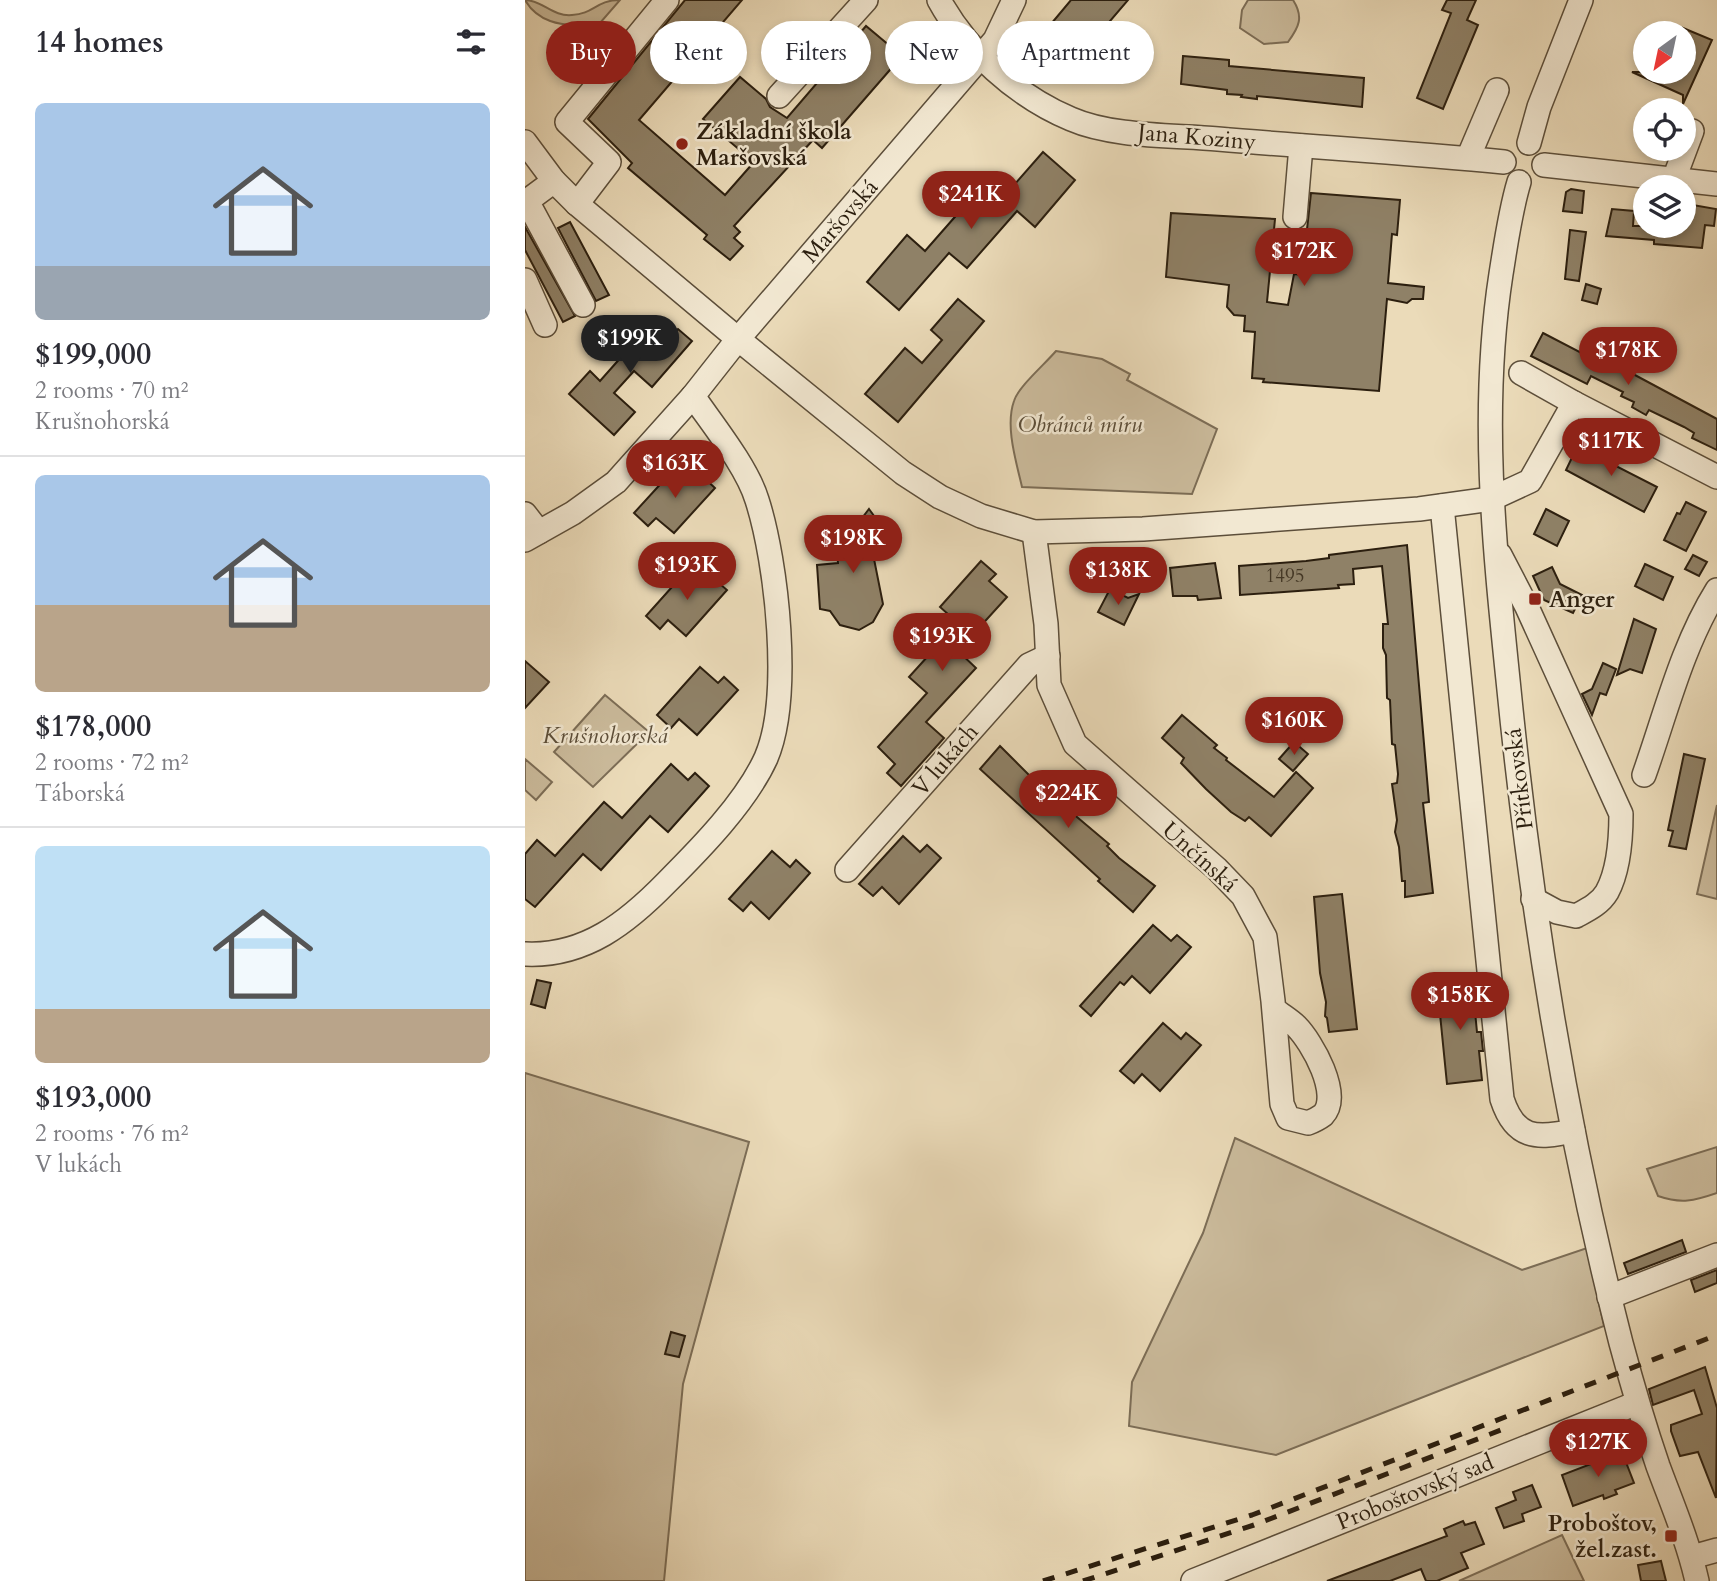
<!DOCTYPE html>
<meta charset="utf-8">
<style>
body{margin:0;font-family:Cardo,serif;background:#f2f2f3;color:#2b2b33;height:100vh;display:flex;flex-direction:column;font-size:26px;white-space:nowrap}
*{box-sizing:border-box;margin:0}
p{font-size:23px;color:#7c7c81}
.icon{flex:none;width:38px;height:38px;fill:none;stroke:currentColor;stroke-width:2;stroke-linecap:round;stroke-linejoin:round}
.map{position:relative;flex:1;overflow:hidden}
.sheet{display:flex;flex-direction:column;background:#fff;width:525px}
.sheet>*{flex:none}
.top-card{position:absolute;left:21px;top:21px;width:665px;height:63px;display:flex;gap:14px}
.needle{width:46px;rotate:213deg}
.buttons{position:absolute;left:1108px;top:21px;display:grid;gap:14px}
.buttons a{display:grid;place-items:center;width:63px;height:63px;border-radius:50%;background:#fff;box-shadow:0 4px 10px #0003;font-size:35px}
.price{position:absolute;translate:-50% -60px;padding:0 16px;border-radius:24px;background:#8f2418;color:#fff;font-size:23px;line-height:46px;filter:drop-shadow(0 2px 4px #0008)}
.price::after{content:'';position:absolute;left:50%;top:42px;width:21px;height:16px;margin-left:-10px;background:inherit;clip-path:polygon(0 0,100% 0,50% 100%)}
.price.on{background:#222;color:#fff}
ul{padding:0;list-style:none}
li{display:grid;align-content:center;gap:14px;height:371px;padding:0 35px}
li+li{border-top:2px solid #e1e1e2}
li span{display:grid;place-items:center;height:217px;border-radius:10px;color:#555}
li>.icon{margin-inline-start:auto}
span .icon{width:126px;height:126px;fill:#fffc;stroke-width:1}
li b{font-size:30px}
h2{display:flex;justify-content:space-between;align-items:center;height:84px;padding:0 35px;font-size:30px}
.pill{padding:0 24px;border-radius:32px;background:#fff;box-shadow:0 4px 10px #0003;font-size:24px;line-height:63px}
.pill.on{background:#8f2418;color:#fff}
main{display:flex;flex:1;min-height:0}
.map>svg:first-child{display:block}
</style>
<main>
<section class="sheet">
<h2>14 homes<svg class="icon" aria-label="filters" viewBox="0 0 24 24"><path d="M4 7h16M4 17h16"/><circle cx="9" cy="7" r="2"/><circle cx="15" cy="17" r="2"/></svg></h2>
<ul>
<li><span style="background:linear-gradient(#a9c7e8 75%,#9aa5b1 0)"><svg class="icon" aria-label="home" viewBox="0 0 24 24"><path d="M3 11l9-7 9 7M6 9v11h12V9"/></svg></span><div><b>$199,000</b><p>2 rooms · 70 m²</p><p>Krušnohorská</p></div></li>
<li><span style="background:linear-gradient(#a9c7e8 60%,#b9a48a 0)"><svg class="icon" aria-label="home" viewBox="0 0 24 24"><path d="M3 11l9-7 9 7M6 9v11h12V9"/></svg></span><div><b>$178,000</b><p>2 rooms · 72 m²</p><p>Táborská</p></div></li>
<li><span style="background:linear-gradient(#bfe0f5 75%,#b9a48a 0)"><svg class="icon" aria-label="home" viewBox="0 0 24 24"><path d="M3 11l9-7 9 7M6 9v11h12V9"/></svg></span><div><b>$193,000</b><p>2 rooms · 76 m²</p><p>V lukách</p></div></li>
</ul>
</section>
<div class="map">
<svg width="1192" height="1581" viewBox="0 0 1192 1581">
<rect width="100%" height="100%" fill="#ebdbb9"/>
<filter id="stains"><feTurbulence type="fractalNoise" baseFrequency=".00286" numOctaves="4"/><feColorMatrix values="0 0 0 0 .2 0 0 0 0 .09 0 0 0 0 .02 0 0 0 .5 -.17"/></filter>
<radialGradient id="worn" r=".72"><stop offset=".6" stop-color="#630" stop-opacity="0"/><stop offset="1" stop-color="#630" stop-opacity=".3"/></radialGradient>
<g fill="#cbbb9c" stroke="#7c6d56" stroke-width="2">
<path d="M0 0C17 0 28 17 47 15 69 14 71 0 95 0L55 46 46 38 58 24C36 27 12 21 0 0Z"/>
<path d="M723 0H768C779 17 774 27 763 42L739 44 715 28 717 10Z"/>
<path d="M531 351 577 359 605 374 602 380 692 429 667 494 497 487C491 461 480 426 489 401 493 387 521 363 531 351Z"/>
<path d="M80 695 124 732 68 787 29 752Z"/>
<path d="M0 759 27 782 11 800 0 790Z"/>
<path d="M1192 805V899L1172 894Z"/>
<path d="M0 1073 224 1142 158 1384 139 1581H0Z"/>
<path d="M710 1138 997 1270 1062 1248 1079 1326 751 1455 604 1426 607 1382 678 1233Z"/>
<path d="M1192 1147V1193C1169 1201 1156 1204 1133 1196L1122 1169Z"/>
<path d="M1037 1535 1059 1581H934Z"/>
</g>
<g fill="#8f8167" stroke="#2c1f0f" stroke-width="2">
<path d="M160 0H217L114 120 200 195 229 162 178 119 215 77 241 99 245 107 262 118 341 26 377 56 297 148 288 140 209 226 215 232 209 238 218 246 205 260 179 239 182 235 103 168 107 163 63 119Z"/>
<path d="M546 0H603L556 55 538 39 530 48 516 36Z"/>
<path d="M922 0H951L942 20 953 25 918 109 892 98 926 13 917 10Z"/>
<path d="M1158 28 1187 40 1158 104V95L1107 72H1158Z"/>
<path d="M74 42 83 50 69 67 60 58Z"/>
<path d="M658 56 704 60V66L839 78 837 107 732 96V99L716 97 717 95 702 94V90L656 84Z"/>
<path d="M518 152 550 180 510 227 492 211 442 268 424 253 374 310 342 282 382 235 400 251 450 194 468 209Z"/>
<path d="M1046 189 1059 191 1057 213 1038 211 1041 192Z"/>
<path d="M786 193 875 200 872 235 867 234 863 283 899 287 898 299H887L882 303 862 299 854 391 738 382 739 379 727 378 730 332 719 331 720 316 709 315 702 307 704 285 641 277 646 213 750 219 742 302 763 305 769 274 777 275Z"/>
<path d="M1162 204 1191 209 1189 226 1180 225 1177 248 1129 244V240L1081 236 1087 209 1109 211 1108 226H1158Z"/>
<path d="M45 222 84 295 71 301 33 228Z"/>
<path d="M0 227 50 316 38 322 0 250Z"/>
<path d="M1045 230 1061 232 1054 281 1040 279Z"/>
<path d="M1061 284 1076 289 1072 304 1057 300Z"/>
<path d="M433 299 459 321 373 422 340 394 380 348 397 363 417 340 406 330Z"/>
<path d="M129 320 147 335 153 329 167 341 127 387 109 371 89 393 110 412 89 435 44 394 65 371 75 381Z"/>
<path d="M1018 333 1064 357 1069 347 1083 353 1080 359 1192 419V450L1167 438 1169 433 1159 427 1124 410 1121 415 1107 407 1109 402 1096 396 1098 392 1066 376 1062 384 1006 356Z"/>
<path d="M1053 445 1062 449 1066 448 1081 461 1132 487 1119 512 1041 470Z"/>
<path d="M152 466 170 482 176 475 190 488 149 533 131 518 123 526 109 513Z"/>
<path d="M1161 502 1181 512 1161 551 1139 540 1152 513 1155 514Z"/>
<path d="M344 509 357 527 364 544H346L358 604 348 622 334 630 315 625 305 611 295 609 292 565 313 563 310 534H315L318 523 322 521 334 522Z"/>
<path d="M1021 509 1044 521 1032 546 1009 534Z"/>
<path d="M882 545 904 802 898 803 908 893 880 897V881H877L874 847 870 832 872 820 867 784 872 783 873 774 870 745 867 744 865 700 862 698 861 655 858 648V624H863L857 566 828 569 829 584 813 585 814 588 715 595 714 566 781 561 804 558V555Z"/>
<path d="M1168 555 1182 562 1174 576 1160 569Z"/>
<path d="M456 561 471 574 464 581 482 597 433 651 451 668 401 722 419 738 376 786 362 773 370 764 353 747 402 693 384 677 433 623 415 607Z"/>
<path d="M690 563 696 598 673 600 672 596H648L645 568Z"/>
<path d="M1120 564 1148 577 1138 600 1110 586Z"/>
<path d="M1027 567 1035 584 1057 595 1048 613 1019 600 1008 576Z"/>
<path d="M164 568 182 584 188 578 202 590 161 636 143 620 135 629 121 616Z"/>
<path d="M585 589 603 598 614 594 599 625 573 612Z"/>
<path d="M1109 619 1131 629 1117 673 1105 669 1092 675Z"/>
<path d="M0 661 24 682 0 708Z"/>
<path d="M1078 663 1091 669 1081 695 1075 693 1067 715 1057 694 1067 689Z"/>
<path d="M175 667 193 683 199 677 213 690 172 735 154 719 146 728 132 715Z"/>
<path d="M657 715 692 745 689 748 702 758 701 760 749 797 771 772 788 788 746 836 724 817 720 821 706 812 681 789 656 763 659 758 637 738Z"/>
<path d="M769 742 783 754 768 771 754 759Z"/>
<path d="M475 746 514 785 584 844 582 846 594 858 630 886 608 912 573 881 575 879 455 769Z"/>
<path d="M1159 754 1180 759 1161 849 1144 846 1148 831 1143 830Z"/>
<path d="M146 764 163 780 170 773 184 786 143 832 125 816 76 870 58 854 10 907 0 899V854L12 840 30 856 79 802 97 818Z"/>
<path d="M378 836 395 852 402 845 416 858 374 904 357 887 348 896 334 884Z"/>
<path d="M247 851 265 867 271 860 285 873 244 919 226 902 218 911 204 899Z"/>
<path d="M817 894 832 1029 804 1032 802 1018 800 1016 801 1002 795 973 789 897Z"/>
<path d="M628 925 646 941 652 935 666 947 625 993 607 976 599 985 595 982 566 1016 555 1006Z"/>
<path d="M12 980 26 983 20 1008 6 1004Z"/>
<path d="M947 981 952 1032H956L958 1051H954L957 1080 922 1084 912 984Z"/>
<path d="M638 1023 656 1039 661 1033 676 1045 635 1091 617 1074 609 1083 595 1071Z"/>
<path d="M1157 1240 1161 1252 1103 1274 1099 1263Z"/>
<path d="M1192 1270V1283L1170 1292 1166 1280Z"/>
<path d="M146 1332 160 1336 154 1357 140 1354Z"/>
<path d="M1180 1367 1192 1408 1191 1498 1173 1452 1155 1456 1146 1431V1425L1177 1414 1169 1390 1128 1405 1124 1389Z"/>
<path d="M1097 1452 1109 1483 1090 1490 1092 1494 1079 1499 1078 1495 1048 1506 1037 1475Z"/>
<path d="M1007 1485 1016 1507 997 1514 999 1521 979 1528 971 1508 991 1500 988 1492Z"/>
<path d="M938 1521 940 1525 950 1522 959 1544 936 1553 943 1568 912 1581H901L896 1569 865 1581H802L922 1536 919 1529Z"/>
<path d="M1136 1561 1141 1581H1116L1113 1565Z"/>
</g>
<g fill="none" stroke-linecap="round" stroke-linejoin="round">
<defs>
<g id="minor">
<path d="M414 0C442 51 491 96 546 119 587 137 648 135 693 139 788 147 884 153 979 162"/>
<path d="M254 96 341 0"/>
<path d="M0 142 29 181 52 204 213 339 378 473 415 497 456 516 509 532 618 529 894 509 966 499 1005 481 1049 403 1192 477"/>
<path d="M1004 143 1014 107 1056 0"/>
<path d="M943 158 972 90"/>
<path d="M1019 165 1192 184"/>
<path d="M1149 179 1167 131"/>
<path d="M29 181 2 201 58 305"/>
<path d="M994 182C985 212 981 243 976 274 955 410 969 544 983 680 1005 903 1040 1125 1096 1343 1107 1384 1119 1425 1133 1466 1147 1504 1163 1541 1172 1581"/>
<path d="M52 204 84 162 42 122 142 0"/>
<path d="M770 217 776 146"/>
<path d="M0 280 20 325"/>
<path d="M996 373 1049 403"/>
<path d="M917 506 977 1099C990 1139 1011 1139 1048 1131"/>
<path d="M0 514 14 532"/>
<path d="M509 532 521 624 524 685 550 744 692 869 718 896 740 937 748 1001 757 1104 763 1118 783 1123C788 1121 794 1118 798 1115 817 1095 787 1042 771 1026 765 1020 756 1015 749 1009"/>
<path d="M0 540 48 513 91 482 168 396 213 339 470 40 489 0"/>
<path d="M975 555 1002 607 1096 814C1096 839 1094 870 1082 892 1075 904 1062 910 1051 916L1032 912 1008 899"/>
<path d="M1119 775C1141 713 1157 646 1192 590"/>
<path d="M322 870 504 665 523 656"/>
<path d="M0 954C60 957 103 922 142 882 176 848 221 802 241 758 267 698 252 562 232 500 222 467 188 425 168 396"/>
<path d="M1084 1297 1192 1255"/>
<path d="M1167 1557 1192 1550"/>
<path d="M668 1581 1112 1403"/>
</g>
</defs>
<use href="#minor" stroke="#5c4e3a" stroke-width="26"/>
<use href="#minor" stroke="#f2e8d2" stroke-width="23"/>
<g stroke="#2c1f0f" stroke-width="5" stroke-dasharray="12 12" stroke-linecap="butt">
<path d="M518 1581 727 1515 1192 1335"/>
<path d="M558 1581 729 1525 976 1430"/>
</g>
</g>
<g fill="#8f2418" stroke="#f2e8d2" stroke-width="2.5">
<circle cx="157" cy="144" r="7"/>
<rect x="1003" y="592" width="14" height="14" rx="3.5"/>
<rect x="1139" y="1529" width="14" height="14" rx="3.5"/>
</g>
<g text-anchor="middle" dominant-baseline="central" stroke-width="5" stroke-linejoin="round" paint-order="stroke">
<g font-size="19" fill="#453825">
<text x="760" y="576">1495</text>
</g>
<g font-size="23" font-weight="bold" fill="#2c1f0f" stroke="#f2e8d2" text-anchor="start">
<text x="171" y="131">Základní škola<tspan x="171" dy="26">Maršovská</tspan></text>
<text x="1024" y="599">Anger</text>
<text x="1132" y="1523" text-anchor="end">Proboštov,<tspan x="1132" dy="26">žel.zast.</tspan></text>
</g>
<g font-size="23" fill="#2c1f0f" stroke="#f2e8d2">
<text transform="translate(672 137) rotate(5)">Jana Koziny</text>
<text transform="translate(315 221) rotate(-49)">Maršovská</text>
<text transform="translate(420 760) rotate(-49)">V lukách</text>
<text transform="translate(994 779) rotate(-97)">Přítkovská</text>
<text transform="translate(675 857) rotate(42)">Unčínská</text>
<text transform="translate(890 1492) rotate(-22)">Proboštovský sad</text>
</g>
<g font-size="23" font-style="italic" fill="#5c4e39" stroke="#f2e8d2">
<text x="555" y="424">Obránců míru</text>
<text x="80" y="735">Krušnohorská</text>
</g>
</g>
<rect width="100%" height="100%" filter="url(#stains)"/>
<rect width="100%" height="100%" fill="url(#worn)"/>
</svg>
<div class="buttons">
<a><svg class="needle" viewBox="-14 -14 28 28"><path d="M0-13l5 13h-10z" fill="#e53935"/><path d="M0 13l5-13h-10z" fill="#7c7c81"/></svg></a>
<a><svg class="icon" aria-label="locate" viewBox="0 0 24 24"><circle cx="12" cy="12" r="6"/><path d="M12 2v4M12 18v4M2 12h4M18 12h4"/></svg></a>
<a><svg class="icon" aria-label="layers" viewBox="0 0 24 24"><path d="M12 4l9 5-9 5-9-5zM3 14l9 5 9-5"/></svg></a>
</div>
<b class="price" style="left:446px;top:231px">$241K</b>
<b class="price" style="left:779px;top:288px">$172K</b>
<b class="price on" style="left:105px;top:375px">$199K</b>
<b class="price" style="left:1103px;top:387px">$178K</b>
<b class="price" style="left:1086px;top:478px">$117K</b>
<b class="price" style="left:150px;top:500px">$163K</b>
<b class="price" style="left:328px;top:575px">$198K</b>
<b class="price" style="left:162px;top:602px">$193K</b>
<b class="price" style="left:593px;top:607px">$138K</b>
<b class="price" style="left:417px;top:673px">$193K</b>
<b class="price" style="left:769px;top:757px">$160K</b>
<b class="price" style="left:543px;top:830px">$224K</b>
<b class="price" style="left:935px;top:1032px">$158K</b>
<b class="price" style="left:1073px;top:1479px">$127K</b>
<div class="top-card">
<a class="pill on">Buy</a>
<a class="pill">Rent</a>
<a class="pill">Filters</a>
<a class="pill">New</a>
<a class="pill">Apartment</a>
</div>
</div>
</main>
